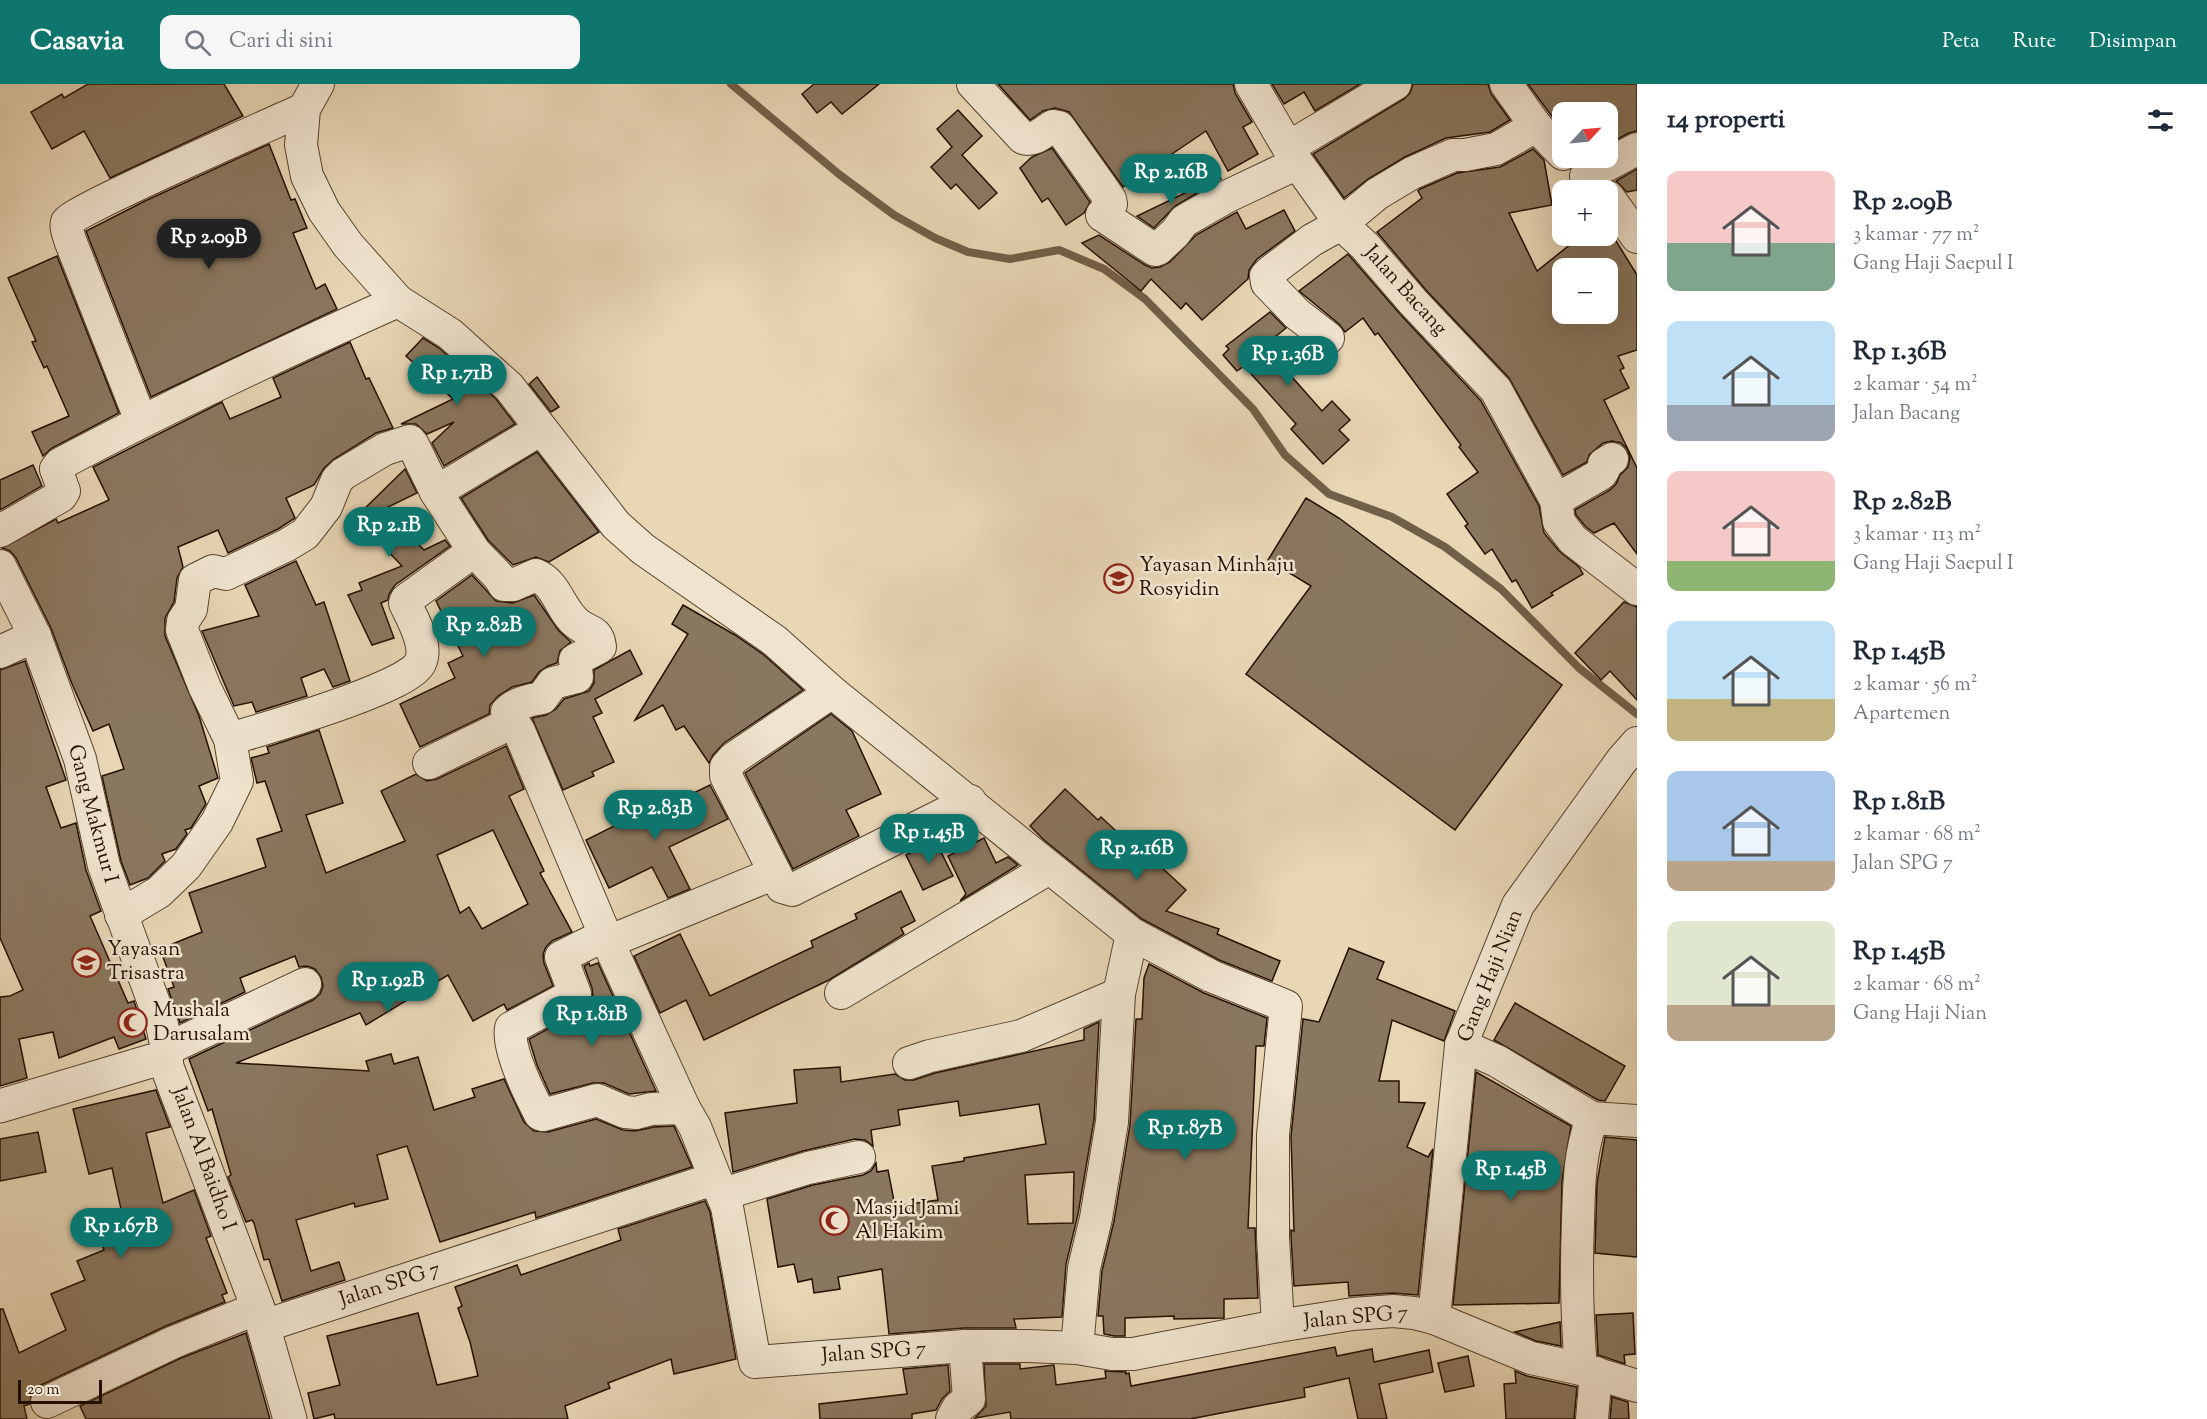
<!DOCTYPE html>
<html lang="id">
<meta charset="utf-8">
<style>
body{margin:0;font-family:"Sorts Mill Goudy",serif;background:#f6f6f7;color:#1f2937;height:100vh;display:flex;flex-direction:column;font-size:22px;white-space:nowrap}
*{box-sizing:border-box;margin:0}
p{font-size:20px;color:#747a83}
.icon{flex:none;width:33px;height:33px;fill:none;stroke:currentColor;stroke-width:2;stroke-linecap:round;stroke-linejoin:round}
.map{position:relative;flex:1;overflow:hidden}
.panel{display:flex;flex-direction:column;background:#fff;width:570px}
.panel>*{flex:none}
.needle{width:39px;rotate:64deg}
.buttons{position:absolute;left:1552px;top:18px;display:grid;gap:12px}
.buttons a{display:grid;place-items:center;width:66px;height:66px;border-radius:12px;background:#fff;box-shadow:0 6px 24px #0002;font-size:30px}
.scale{position:absolute;left:18px;bottom:15px;width:84px;box-sizing:border-box;padding-left:6px;border:3px solid #251001;border-top:0;font-size:16px;line-height:21px;white-space:nowrap;color:#251001;-webkit-text-stroke:4px #f0e4cf;paint-order:stroke}
.price{position:absolute;translate:-50% -51px;padding:0 14px;border-radius:21px;background:#0f766e;color:#fff;font-size:20px;line-height:39px;filter:drop-shadow(0 2px 3px #0008)}
.price::after{content:'';position:absolute;left:50%;top:36px;width:18px;height:14px;margin-left:-9px;background:inherit;clip-path:polygon(0 0,100% 0,50% 100%)}
.price.on{background:#222;color:#fff}
ul{padding:0;list-style:none}
li{display:flex;align-items:center;gap:18px;height:150px;padding:0 30px}
li span{display:grid;place-items:center;flex:none;width:168px;height:120px;border-radius:12px;color:#555}
li>.icon{margin-inline-start:auto}
span .icon{width:72px;height:72px;fill:#fffc;stroke-width:1}
li b{font-size:26px}
h2{display:flex;justify-content:space-between;align-items:center;height:72px;padding:0 30px;font-size:26px}
header{display:flex;align-items:center;gap:36px;box-sizing:border-box;height:84px;padding:0 30px;background:#0f766e;color:#fff}
header strong{font-size:28px}
nav{display:flex;gap:33px;margin-inline-start:auto;font-size:21px}
.search{width:420px;height:54px;background:#f6f6f7;display:flex;align-items:center;gap:15px;box-sizing:border-box;padding:0 21px;border-radius:12px;color:#747a83;font-size:22px}
main{display:flex;flex:1;min-height:0}
.map>svg:first-child{display:block}
</style>
<header>
<strong>Casavia</strong>
<div class="search"><svg class="icon" aria-label="search" viewBox="0 0 24 24"><circle cx="10" cy="10" r="6"/><path d="M15 15l6 6"/></svg>Cari di sini</div>
<nav><a>Peta</a><a>Rute</a><a>Disimpan</a></nav>
</header>
<main>
<div class="map">
<svg width="1637" height="1335" viewBox="0 0 1637 1335">
<rect width="100%" height="100%" fill="#e8d6b5"/>
<filter id="stains"><feTurbulence type="fractalNoise" baseFrequency=".00333" numOctaves="4"/><feColorMatrix values="0 0 0 0 .2 0 0 0 0 .09 0 0 0 0 .02 0 0 0 .5 -.17"/></filter>
<radialGradient id="worn" r=".72"><stop offset=".6" stop-color="#630" stop-opacity="0"/><stop offset="1" stop-color="#630" stop-opacity=".3"/></radialGradient>
<g fill="none" stroke-linecap="round" stroke-linejoin="round">
<path stroke="#725f48" stroke-width="8" d="M731 0 840 91 894 131 935 154 968 168 1010 175 1059 166 1104 185 1145 215 1253 325 1285 371 1329 410 1392 433 1445 463 1501 505 1579 584 1637 630"/>
</g>
<g fill="#8a775f" stroke="#251001" stroke-width="1.5" fill-rule="evenodd">
<path d="M88 0H224L243 32 110 94 84 47 52 65 31 28 62 10 64 14Z"/>
<path d="M814 0H879L842 30 831 18 817 29 802 10Z"/>
<path d="M998 0H1233L1235 9 1252 38 1243 43 1258 70 1228 87 1206 47 1123 103 1069 28 1055 24 1043 27 1030 36Z"/>
<path d="M1272 0H1360L1315 27 1304 8 1284 20Z"/>
<path d="M1413 0H1488L1491 10 1510 36 1490 48 1446 54 1405 73 1368 95 1344 114 1313 70 1404 15 1410 9Z"/>
<path d="M1528 0H1637V47L1629 49 1608 60V28H1563V44L1551 31Z"/>
<path d="M958 26 982 52 962 71 997 109 979 125 956 100 951 105 931 83 952 63 937 45Z"/>
<path d="M269 60 291 116 295 115 307 144 293 149 316 205 325 200 337 225 151 313 86 147 145 117Z"/>
<path d="M1052 64 1090 118 1084 129 1066 141 1048 114 1042 118 1020 84 1032 73Z"/>
<path d="M1533 65 1544 76 1552 121 1509 129 1537 187 1581 152H1608V144L1637 191V266L1618 272 1624 284 1620 286 1629 304 1604 316 1637 384V470L1614 439 1594 449 1586 443 1576 431 1575 426 1610 406 1616 400 1620 391 1628 383 1630 374 1627 365 1621 359 1612 357 1603 359 1589 371 1587 378 1563 391 1509 294 1426 206 1377 148 1422 114 1418 107 1420 105 1457 89 1500 83ZM1563 184H1608V230H1563Z"/>
<path d="M1637 85V106L1627 108 1616 97Z"/>
<path d="M1220 92 1221 95 1175 122 1154 144 1137 132Z"/>
<path d="M1284 126 1295 147 1257 175 1249 186 1248 195 1202 236 1186 219 1181 225 1151 195 1141 207 1082 159 1099 151 1145 181 1152 184 1160 183 1170 178 1196 151 1237 128 1246 145Z"/>
<path d="M1348 170 1400 230 1481 317 1539 422 1544 449 1559 467 1579 483 1583 490 1551 509 1553 511 1532 524 1516 496 1512 498 1492 465 1485 470 1465 442 1468 440 1447 410 1478 388 1459 363 1461 361 1378 249 1375 251 1363 234 1345 248 1339 240 1299 207Z"/>
<path d="M57 172 119 329 52 364 43 372 32 348 69 332 47 282 44 284 32 258 36 257 8 194Z"/>
<path d="M1270 228 1286 244 1275 253 1302 283 1292 293 1322 327 1332 317 1350 336 1339 346 1349 356 1323 380 1291 345 1296 340 1244 282 1237 287 1223 271 1229 265 1226 262Z"/>
<path d="M423 254 439 264 496 315 515 340 444 382 432 359 454 338 427 350 416 340H401L453 315 406 272Z"/>
<path d="M350 258 366 295 369 294 393 344 376 349 334 375 324 384 314 401 286 414 295 434 278 445 228 469 218 446 178 463 183 483 177 494 174 518 165 534V552L199 632 218 694 199 702 206 720 191 744 185 746 187 750 176 765 162 770 165 777 148 794 130 801 121 777 102 692 124 685 109 640 93 647 72 600 51 544 16 474 10 467 2 464 56 435 58 439 109 416 93 383 222 318 230 335 281 313 273 294Z"/>
<path d="M537 293 559 323 551 328 529 300Z"/>
<path d="M537 368 599 448 549 478 536 473 513 481 488 456 461 414Z"/>
<path d="M33 381 42 402 0 426V396Z"/>
<path d="M405 385 417 409 384 425 424 466 445 456 450 462 395 501 389 510 388 516 381 519 394 554 372 561 348 511 362 506 359 499 402 482 359 437 356 439 354 435Z"/>
<path d="M1306 414 1339 434 1562 601 1455 746 1246 590 1311 502 1268 476Z"/>
<path d="M296 477 316 521 324 518 350 597 333 603 324 585 301 594 307 612 256 628 252 618 234 622 202 547 259 532 245 501Z"/>
<path d="M472 491 496 517 513 519 534 511 559 547 571 558 560 567 557 579 548 582 539 588 532 598 512 603 498 612 490 621 489 630 420 663 400 620 455 594 448 579 463 572 436 517Z"/>
<path d="M1624 518 1637 523V616L1610 587 1601 596 1575 569Z"/>
<path d="M683 521 735 551 764 571 803 606 724 659 713 671 709 679 684 642 676 646 663 621 635 636 688 550 672 540Z"/>
<path d="M630 566 642 590 595 615 602 629 593 633 614 678 592 688 594 692 563 706 532 634 546 631 556 625 564 615 589 607 594 599V586Z"/>
<path d="M25 577 66 696 46 703 61 744 76 739 86 786 101 827 90 832 128 919 134 917 146 955 119 965 114 953 59 974 53 948 19 955 27 994 0 1002V913L10 912 23 906 0 854V586Z"/>
<path d="M831 630 852 647 881 710 846 726 859 752 793 785 745 689Z"/>
<path d="M319 646 343 719 306 731 326 789 405 757 381 707 416 690 427 697 437 695 506 662 524 705 509 712 544 787 540 789 572 848 552 857 546 863 543 870 544 879 553 902 507 926 504 920 473 937 448 891 366 941 360 929 236 979 369 987 366 977 391 970 394 980 418 973 434 1026 475 1013 472 1005 504 995 524 1038 534 1047 548 1048 596 1035 623 1046 635 1047 654 1043 674 1042 692 1083 536 1134 535 1128 440 1158 407 1062 377 1071 388 1115 355 1123 354 1119 296 1136 311 1187 339 1178 345 1196 282 1217 269 1175 264 1176 254 1139 252 1136 246 1138 228 1093 231 1091 212 1025 208 1027 189 975 313 916 320 910 323 902 321 893 315 885 307 882 299 883 295 872 240 894 245 908 180 939 168 905 174 903 160 865 202 848 189 809 266 783 257 755 282 747 265 697 257 699 251 674 269 669 267 663ZM493 746 528 820 482 845 469 823 460 829 437 771Z"/>
<path d="M710 701 728 735 669 763 690 805 668 814 652 783 609 804 586 756 644 727 646 732Z"/>
<path d="M1065 705 1098 736 1101 733 1156 784 1159 781 1186 806 1166 827 1219 845 1217 850 1280 877 1272 897 1219 876 1142 835 1044 756 1030 742Z"/>
<path d="M984 754 996 779 1008 773 1018 781 960 817 966 810 948 772Z"/>
<path d="M935 756 953 792 923 806 906 771Z"/>
<path d="M901 807 915 837 901 844 904 850 829 896 704 956 686 916 660 929 634 872 680 850 710 912 813 863 811 857 857 835 855 830Z"/>
<path d="M1349 864 1384 878 1377 895 1455 927 1444 957 1392 936 1379 997H1399V1018L1425 1019 1407 1063 1428 1073 1433 1065 1418 1211 1392 1209 1349 1212 1348 1198 1294 1202 1291 1152V1146L1294 1147 1291 1052 1303 935 1319 938Z"/>
<path d="M589 879 590 882 598 879 656 1007 629 1010 604 999H593L550 1010 537 981 529 955 583 926 589 921 593 913 592 904 584 882Z"/>
<path d="M1149 880 1204 909 1267 934 1264 962H1256L1248 1144H1255L1258 1214 1224 1215V1234L1174 1235V1232L1125 1234V1252H1114L1104 1250 1103 1232H1098L1102 1187 1114 1137 1130 1041 1136 935H1142L1144 894Z"/>
<path d="M1515 919 1625 982 1605 1017 1598 1016 1494 956Z"/>
<path d="M1099 938 1094 1036 1078 1130 1066 1180 1062 1233 1014 1235 1016 1244H964L889 1250 882 1185 838 1193 840 1205 814 1209 812 1195 798 1198 794 1180 778 1183 767 1115 813 1101 863 1091 871 1087 876 1079 877 1088 888 1086 895 1122 938 1116 932 1082 964 1077V1074L1046 1060 1039 1020 960 1032 958 1017 898 1026 900 1041 871 1046 873 1062 865 1056 855 1055 803 1067 733 1088 725 1029 797 1019 794 986 840 983 841 998 895 990 905 996H914L935 989 1084 956V945ZM1074 1088 1073 1139 1028 1140 1025 1091Z"/>
<path d="M1476 988 1571 1042 1562 1097 1559 1219 1453 1221Z"/>
<path d="M156 1006 170 1043 146 1049 163 1119 194 1106 211 1152 206 1154 227 1209 222 1211 225 1218 166 1242 39 1302 32 1308 30 1320 24 1322 27 1335H0V1225H3L19 1269 66 1246 51 1210 85 1196 77 1177 104 1166 102 1161 125 1152 119 1136 123 1134 112 1084 89 1090 73 1025Z"/>
<path d="M38 1048 46 1088 0 1097V1055Z"/>
<path d="M1605 1053 1637 1056V1173L1595 1169 1597 1099Z"/>
<path d="M705 1117 710 1128 736 1275 674 1290 671 1275 608 1299 610 1304 565 1322 568 1335H335L334 1330 314 1335 308 1309 340 1301 327 1252 418 1229 437 1301 478 1292 470 1258 458 1224 462 1222 455 1203 517 1181 521 1191 621 1156 618 1145Z"/>
<path d="M1633 1229 1635 1270 1624 1271 1625 1280 1598 1271 1596 1231Z"/>
<path d="M1560 1238 1561 1262 1536 1257 1515 1248Z"/>
<path d="M246 1249 270 1335H86L80 1322 181 1274Z"/>
<path d="M1335 1263 1337 1272 1372 1265 1374 1278 1429 1266 1433 1288 1379 1300 1387 1335H1358L1349 1294 1304 1304 1305 1313 1190 1335H1011L1010 1328 975 1334 986 1322 984 1280H1020V1285L1054 1281 1056 1301 1106 1294 1105 1287 1126 1288V1290L1129 1289 1131 1302Z"/>
<path d="M1468 1272 1474 1302 1445 1308 1438 1279Z"/>
<path d="M948 1281 950 1307 942 1315 936 1326 912 1330V1335H820L819 1320 907 1310 903 1285Z"/>
<path d="M1515 1287 1527 1292 1577 1303 1574 1335H1506L1504 1300 1516 1299Z"/>
<path d="M1612 1313 1628 1318 1629 1335H1610Z"/>
</g>
<g fill="none" stroke-linecap="round" stroke-linejoin="round">
<defs>
<g id="minor">
<path d="M318 0 304 25 301 61 307 92 324 127 348 161 398 217 450 250 509 303 616 441 643 465 775 557 832 608 1132 850 1211 892 1286 922 1273 1051V1153L1278 1242"/>
<path d="M973 0 1023 54C1034 58 1043 48 1053 42L1059 43 1110 115 1111 120 1102 131 1155 166 1158 165 1175 149 1184 137 1226 113 1285 85 1296 77"/>
<path d="M1251 0 1296 77 1341 140 1365 162 1413 218 1496 306 1556 416 1559 438 1573 456 1637 505"/>
<path d="M1506 0 1536 42 1563 70"/>
<path d="M1289 63 1395 0"/>
<path d="M1586 92 1637 65"/>
<path d="M1608 113 1637 153"/>
<path d="M1328 254 1297 230 1267 199 1266 192 1270 188 1312 156 1341 140 1377 110 1412 89 1453 71H1465L1496 65 1536 42"/>
<path d="M141 337 70 156C69 151 65 143 67 138 74 126 276 38 304 25"/>
<path d="M436 408 474 467 499 493 504 501H513L536 491C558 500 560 528 579 541 590 549 598 546 600 563L575 576 577 593 553 599 542 614C530 616 515 619 507 628L519 647 608 858 684 1024 695 1043 716 1096"/>
<path d="M1556 416 1601 390 1604 385V380L1612 375"/>
<path d="M0 447 61 412 64 407 56 385 60 380C171 321 284 268 398 217"/>
<path d="M0 482 35 552 80 675 104 782 162 941 167 965V983"/>
<path d="M0 568 35 552"/>
<path d="M832 608 734 674 726 683V692L782 803 792 806 970 717"/>
<path d="M230 655C262 645 409 604 420 579 429 561 412 535 405 519L406 516 474 467"/>
<path d="M429 679 513 638"/>
<path d="M121 831 159 808 186 782 217 738 237 697 230 655 205 604 182 546 183 537 191 525 195 496 213 487 226 490 287 461 305 450 326 423 337 396 343 390 385 365 410 357 413 361 436 408 541 345"/>
<path d="M605 851 561 873 575 910 511 944C507 965 530 1011 540 1030L543 1031 597 1016 625 1028 636 1029 651 1025 684 1024"/>
<path d="M608 858 775 789"/>
<path d="M841 909 1049 784"/>
<path d="M1461 961 1497 977 1592 1034 1637 1037"/>
<path d="M167 965 305 900"/>
<path d="M909 979 930 972 1021 952 1119 910"/>
<path d="M723 1110 808 1084 859 1073"/>
<path d="M1434 1234 1461 961 1518 821 1622 676 1637 659"/>
<path d="M264 1242 698 1100 716 1096 727 1123 755 1278 965 1262H1028L1077 1264 1112 1270H1133L1278 1242 1353 1230 1393 1227 1414 1229 1434 1234 1531 1274 1581 1285 1637 1302"/>
<path d="M1077 1264 1084 1184 1096 1134 1112 1038 1119 910 1132 850"/>
<path d="M1581 1285C1577 1236 1576 1187 1578 1138 1579 1100 1579 1071 1592 1034"/>
<path d="M47 1318 174 1258 258 1224"/>
<path d="M952 1335 958 1324 969 1315 965 1262"/>
<path d="M1592 1335 1596 1289"/>
</g>
<path id="tertiary" d="M0 1022 151 977H158L167 983 258 1224 290 1335"/>
</defs>
<use href="#minor" stroke="#56422e" stroke-width="34"/>
<use href="#tertiary" stroke="#56422e" stroke-width="35"/>
<use href="#minor" stroke="#f0e4cf" stroke-width="32"/>
<use href="#tertiary" stroke="#f0e4cf" stroke-width="33"/>
</g>
<defs>
<symbol id="school-ring" viewBox="-11 -11 22 22"><circle r="9.5" fill="#f0e4cf" stroke="#8f2418" stroke-width="1.5"/><path d="M0-5L7-2L0 1L-7-2ZM-4 1L0 2.5L4 1V4Q0 6-4 4Z" fill="#8f2418"/></symbol>
<symbol id="mosque-ring" viewBox="-11 -11 22 22"><circle r="9.5" fill="#f0e4cf" stroke="#8f2418" stroke-width="1.5"/><path d="M3.5-4.9A6 6 0 1 0 3.5 4.9A5 5 0 1 1 3.5-4.9Z" fill="#8f2418"/></symbol>
</defs>
<g fill-rule="evenodd">
<use href="#school-ring" x="1102" y="478" width="33" height="33"/>
<use href="#school-ring" x="70" y="862" width="33" height="33"/>
<use href="#mosque-ring" x="116" y="922" width="33" height="33"/>
<use href="#mosque-ring" x="818" y="1120" width="33" height="33"/>
</g>
<g text-anchor="middle" dominant-baseline="central" stroke-width="5" stroke-linejoin="round" paint-order="stroke">
<g font-size="21" fill="#251001" stroke="#f0e4cf">
<text transform="translate(1405 207) rotate(48)">Jalan Bacang</text>
<text transform="translate(92 730) rotate(75)">Gang Makmur I</text>
<text transform="translate(1491 892) rotate(-68)">Gang Haji Nian</text>
<text transform="translate(203 1075) rotate(70)">Jalan Al Baidho I</text>
<text transform="translate(390 1201) rotate(-18)">Jalan SPG 7</text>
<text transform="translate(1356 1234) rotate(-5)">Jalan SPG 7</text>
<text transform="translate(874 1269) rotate(-4)">Jalan SPG 7</text>
</g>
<g font-size="21" fill="#251001" stroke="#f0e4cf" text-anchor="start">
<text x="1139" y="482">Yayasan Minhaju<tspan x="1139" dy="24">Rosyidin</tspan></text>
<text x="107" y="866">Yayasan<tspan x="107" dy="24">Trisastra</tspan></text>
<text x="153" y="927">Mushala<tspan x="153" dy="24">Darusalam</tspan></text>
<text x="855" y="1125">Masjid Jami<tspan x="855" dy="24">Al Hakim</tspan></text>
</g>
</g>
<rect width="100%" height="100%" filter="url(#stains)"/>
<rect width="100%" height="100%" fill="url(#worn)"/>
</svg>
<div class="buttons">
<a><svg class="needle" viewBox="-14 -14 28 28"><path d="M0-13l5 13h-10z" fill="#e53935"/><path d="M0 13l5-13h-10z" fill="#747a83"/></svg></a>
<a>+</a>
<a>−</a>
</div>
<div class="scale">20 m</div>
<b class="price" style="left:1171px;top:121px">Rp 2.16B</b>
<b class="price on" style="left:209px;top:186px">Rp 2.09B</b>
<b class="price" style="left:1288px;top:303px">Rp 1.36B</b>
<b class="price" style="left:457px;top:322px">Rp 1.71B</b>
<b class="price" style="left:389px;top:474px">Rp 2.1B</b>
<b class="price" style="left:484px;top:574px">Rp 2.82B</b>
<b class="price" style="left:655px;top:757px">Rp 2.83B</b>
<b class="price" style="left:929px;top:781px">Rp 1.45B</b>
<b class="price" style="left:1137px;top:797px">Rp 2.16B</b>
<b class="price" style="left:388px;top:929px">Rp 1.92B</b>
<b class="price" style="left:592px;top:963px">Rp 1.81B</b>
<b class="price" style="left:1185px;top:1077px">Rp 1.87B</b>
<b class="price" style="left:1511px;top:1118px">Rp 1.45B</b>
<b class="price" style="left:121px;top:1175px">Rp 1.67B</b>
</div>
<section class="panel">
<h2>14 properti<svg class="icon" aria-label="filters" viewBox="0 0 24 24"><path d="M4 7h16M4 17h16"/><circle cx="9" cy="7" r="2"/><circle cx="15" cy="17" r="2"/></svg></h2>
<ul>
<li><span style="background:linear-gradient(#f6c9c9 60%,#7fa58c 0)"><svg class="icon" aria-label="home" viewBox="0 0 24 24"><path d="M3 11l9-7 9 7M6 9v11h12V9"/></svg></span><div><b>Rp 2.09B</b><p>3 kamar · 77 m²</p><p>Gang Haji Saepul I</p></div></li>
<li><span style="background:linear-gradient(#bfe0f5 70%,#9aa5b1 0)"><svg class="icon" aria-label="home" viewBox="0 0 24 24"><path d="M3 11l9-7 9 7M6 9v11h12V9"/></svg></span><div><b>Rp 1.36B</b><p>2 kamar · 54 m²</p><p>Jalan Bacang</p></div></li>
<li><span style="background:linear-gradient(#f6c9c9 75%,#8fb573 0)"><svg class="icon" aria-label="home" viewBox="0 0 24 24"><path d="M3 11l9-7 9 7M6 9v11h12V9"/></svg></span><div><b>Rp 2.82B</b><p>3 kamar · 113 m²</p><p>Gang Haji Saepul I</p></div></li>
<li><span style="background:linear-gradient(#bfe0f5 65%,#c2b280 0)"><svg class="icon" aria-label="home" viewBox="0 0 24 24"><path d="M3 11l9-7 9 7M6 9v11h12V9"/></svg></span><div><b>Rp 1.45B</b><p>2 kamar · 56 m²</p><p>Apartemen</p></div></li>
<li><span style="background:linear-gradient(#a9c7e8 75%,#b9a48a 0)"><svg class="icon" aria-label="home" viewBox="0 0 24 24"><path d="M3 11l9-7 9 7M6 9v11h12V9"/></svg></span><div><b>Rp 1.81B</b><p>2 kamar · 68 m²</p><p>Jalan SPG 7</p></div></li>
<li><span style="background:linear-gradient(#dfe7d0 70%,#b9a48a 0)"><svg class="icon" aria-label="home" viewBox="0 0 24 24"><path d="M3 11l9-7 9 7M6 9v11h12V9"/></svg></span><div><b>Rp 1.45B</b><p>2 kamar · 68 m²</p><p>Gang Haji Nian</p></div></li>
</ul>
</section>
</main>
